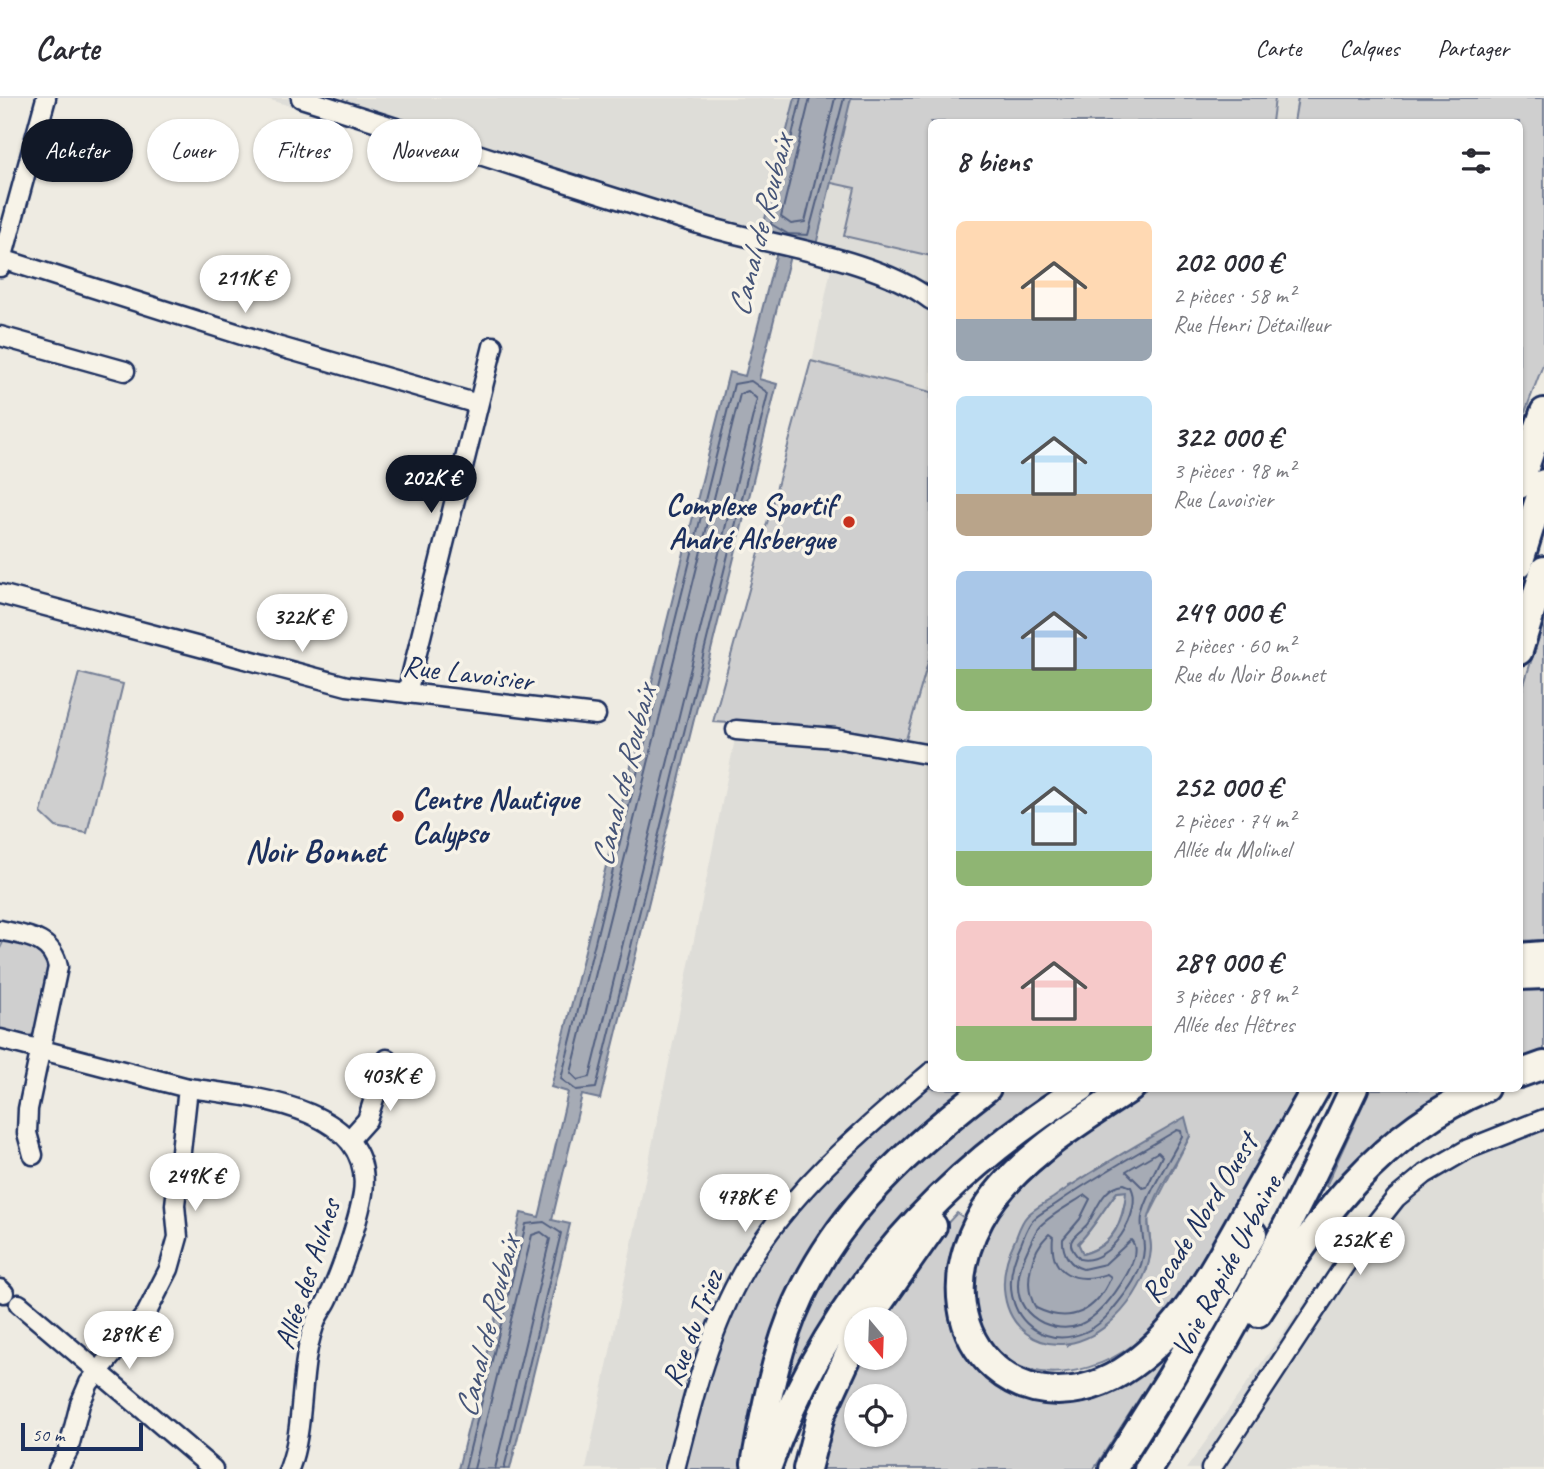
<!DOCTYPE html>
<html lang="fr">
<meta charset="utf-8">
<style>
body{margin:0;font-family:Caveat,sans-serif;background:#f7f7f7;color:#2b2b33;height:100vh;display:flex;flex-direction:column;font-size:26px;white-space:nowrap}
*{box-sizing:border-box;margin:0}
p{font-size:23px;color:#7c7c81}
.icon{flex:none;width:38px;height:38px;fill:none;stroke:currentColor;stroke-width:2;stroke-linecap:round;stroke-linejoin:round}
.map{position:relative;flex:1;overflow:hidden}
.side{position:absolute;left:928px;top:21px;width:595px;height:973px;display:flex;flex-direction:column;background:#fff;border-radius:10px;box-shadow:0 2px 5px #0004}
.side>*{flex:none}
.guide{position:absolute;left:21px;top:21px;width:665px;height:63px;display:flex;gap:14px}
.needle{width:46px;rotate:161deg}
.buttons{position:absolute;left:844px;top:1209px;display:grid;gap:14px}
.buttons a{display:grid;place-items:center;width:63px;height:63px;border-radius:50%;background:#fff;box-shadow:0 2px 5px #0004;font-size:35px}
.scale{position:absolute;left:21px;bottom:18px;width:122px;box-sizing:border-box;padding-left:7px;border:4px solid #1b2f5e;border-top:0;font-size:19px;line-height:24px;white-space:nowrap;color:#1b2f5e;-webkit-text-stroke:5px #f7f3e8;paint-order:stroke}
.price{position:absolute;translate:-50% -60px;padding:0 16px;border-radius:24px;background:#fff;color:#222;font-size:23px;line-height:46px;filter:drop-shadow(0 2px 4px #0008)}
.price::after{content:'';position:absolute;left:50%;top:42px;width:21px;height:16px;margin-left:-10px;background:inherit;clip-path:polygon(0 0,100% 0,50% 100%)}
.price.current{background:#111827;color:#fff}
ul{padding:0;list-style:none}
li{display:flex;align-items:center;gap:21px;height:175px;padding:0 28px}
li span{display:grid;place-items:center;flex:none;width:196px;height:140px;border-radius:10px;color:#555}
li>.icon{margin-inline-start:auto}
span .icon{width:84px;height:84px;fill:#fffc;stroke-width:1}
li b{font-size:30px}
h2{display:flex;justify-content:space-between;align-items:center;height:84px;padding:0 28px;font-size:30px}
.chip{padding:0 24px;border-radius:32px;background:#fff;box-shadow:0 2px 5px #0004;font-size:24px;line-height:63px}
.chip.current{background:#111827;color:#fff}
header{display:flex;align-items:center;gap:42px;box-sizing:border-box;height:98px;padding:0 35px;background:#fff;border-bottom:2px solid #e1e1e2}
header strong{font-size:33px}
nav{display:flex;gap:38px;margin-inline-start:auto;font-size:24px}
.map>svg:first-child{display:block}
</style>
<header>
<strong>Carte</strong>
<nav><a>Carte</a><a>Calques</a><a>Partager</a></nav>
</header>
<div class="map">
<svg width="1544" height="1371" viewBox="0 0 1544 1371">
<rect width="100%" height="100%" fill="#eeebe2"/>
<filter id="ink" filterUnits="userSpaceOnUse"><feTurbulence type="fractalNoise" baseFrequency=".0143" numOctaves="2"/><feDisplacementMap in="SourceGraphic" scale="14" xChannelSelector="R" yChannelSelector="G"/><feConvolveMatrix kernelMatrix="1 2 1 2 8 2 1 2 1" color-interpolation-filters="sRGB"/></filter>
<g filter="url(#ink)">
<g fill="#deddd8">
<path d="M264 0H1544L1519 24H931V990L837 1092 700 1371H586L834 156 727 140Z"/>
<path d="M1544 1008V1371H1186L1357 1131 1392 1089 1424 1062 1447 1049Z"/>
</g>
<g fill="#cfcfcf" stroke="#757f96" stroke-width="2" fill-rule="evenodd">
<path d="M838 0H1275L1272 24H931V158L844 138 855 90 818 82Z"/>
<path d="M1298 0H1544V264L1519 330V24H1294Z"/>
<path d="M811 263 931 294V554L905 645 842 631 713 624Z"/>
<path d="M1544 522V842L1519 843V602Z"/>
<path d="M79 575 123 586 87 735 56 729 41 715Z"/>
<path d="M4 842 31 844 51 865 36 934 28 939 0 932V850Z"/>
<path d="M1544 889V953L1519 961V891Z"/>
<path d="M931 985V990L971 991 907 1041 864 1082 833 1120 775 1230 741 1371H683C699 1304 719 1230 755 1170 798 1097 868 1040 931 985Z"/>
<path d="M1000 991H1060L1008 1027 771 1326 781 1273 825 1166 915 1059Z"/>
<path d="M1156 991H1300C1281 1032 1256 1072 1233 1111 1205 1158 1179 1213 1133 1247 1080 1287 994 1290 974 1214 970 1199 968 1176 973 1161 1002 1081 1088 1033 1156 991ZM1190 1038 1148 1120 1151 1151 1147 1172 1068 1247 1069 1088Z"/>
<path d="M1370 991H1459L1368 1055 1330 1091 1326 1088Z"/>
<path d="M1127 1093C1122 1123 1115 1147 1083 1156L1078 1146C1094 1130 1103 1111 1117 1094Z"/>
<path d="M957 1115 969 1123C951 1164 931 1221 970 1258 984 1271 1003 1282 1018 1294L1165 1252 1169 1254 1094 1371H815L856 1260H894V1222L877 1221 927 1147ZM856 1298H894V1337H856Z"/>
</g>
<g fill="#a6abb5" stroke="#6e7992" stroke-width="2" fill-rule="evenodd">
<path d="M795 0H851L816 147 794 142 759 281 777 286 600 1001 582 997 552 1122 570 1126 510 1371H458L521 1115 539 1119 541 1111 568 994 551 989 729 274 745 278 781 138 762 133Z"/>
<path d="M1185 1019 1190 1038C1178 1062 1156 1093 1149 1119 1146 1128 1151 1140 1151 1150 1150 1175 1132 1204 1115 1220 1051 1282 975 1224 1015 1142 1018 1135 1021 1124 1027 1118 1033 1111 1045 1105 1053 1100 1095 1070 1141 1045 1185 1019ZM1126 1093C1125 1122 1113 1148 1083 1156L1078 1145C1094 1130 1103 1111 1117 1094Z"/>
</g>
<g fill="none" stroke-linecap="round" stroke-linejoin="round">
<g stroke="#536181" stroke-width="2">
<path d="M801 0 771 126 788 136 808 137 844 0"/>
<path d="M810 0 781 119 791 126 805 124 835 0"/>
<path d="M751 283 768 295 596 990 576 992 561 981 734 286Z"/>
<path d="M748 293 757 301 590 979 578 982 571 975 740 296Z"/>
<path d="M1177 1032 1181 1033 1182 1038C1172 1058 1145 1099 1142 1119 1140 1129 1144 1140 1144 1151 1143 1174 1127 1194 1113 1211 1065 1273 982 1225 1021 1146 1024 1139 1027 1128 1033 1122 1039 1115 1051 1110 1059 1104 1096 1078 1137 1056 1177 1032Z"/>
<path d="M1158 1054 1162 1058 1147 1089 1143 1090 1126 1073Z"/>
<path d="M1124 1086 1131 1089C1144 1114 1109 1168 1080 1161 1077 1158 1072 1152 1071 1147 1070 1138 1084 1132 1088 1125 1098 1110 1103 1088 1124 1086Z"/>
<path d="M1085 1097 1090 1101 1080 1121 1063 1141C1062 1155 1070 1168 1083 1171L1105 1166 1131 1142C1139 1150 1132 1167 1127 1176 1116 1195 1100 1218 1079 1227 1067 1232 1055 1230 1043 1225 1011 1209 1014 1180 1028 1151 1031 1144 1035 1133 1040 1128 1052 1116 1071 1106 1085 1097Z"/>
<path d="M1049 1136 1053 1139C1049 1177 1076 1186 1107 1176L1111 1179C1096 1214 1070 1227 1036 1210 1022 1188 1031 1153 1049 1136Z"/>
<path d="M465 1371 526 1126 544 1124 561 1135 504 1371"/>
<path d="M474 1371 532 1137 541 1134 550 1141 495 1371"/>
</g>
<defs>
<g id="minor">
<path d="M301 0C436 42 570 87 705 128 772 148 877 160 931 202"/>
<path d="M2 161 280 249 478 306"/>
<path d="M0 169 46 0"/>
<path d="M0 238 125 273"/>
<path d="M0 496 347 588 596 617"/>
<path d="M407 595 493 248"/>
<path d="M736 632 835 640 931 657"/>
<path d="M0 832C25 838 52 839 58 869L28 1011 27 1035 33 1057"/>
<path d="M0 941 188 990 175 1107 178 1139 169 1171 146 1216 89 1285 80 1306 68 1353 58 1371"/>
<path d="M188 990C248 998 375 1008 363 1095 359 1122 340 1177 328 1201 325 1208 320 1213 317 1220 297 1267 307 1324 289 1371"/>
<path d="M349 1042 367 1022 387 961"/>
<path d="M0 1191 4 1195"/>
<path d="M19 1206 213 1371"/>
<path d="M675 1371C692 1303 709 1232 745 1170 792 1091 862 1033 931 974"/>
<path d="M1211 1371 1354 1153 1396 1100 1425 1076 1468 1051 1544 1021"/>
</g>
<g id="highway">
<path d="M1519 387 1544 314"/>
<path d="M1519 466 1544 385"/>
<path d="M1519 553 1544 472"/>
<path d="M1519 859 1544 857"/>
<path d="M1519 878 1544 877"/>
<path d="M1519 976 1544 967"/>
<path d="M1131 990C1080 1023 1009 1066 980 1121 913 1245 1034 1348 1141 1260 1186 1224 1215 1169 1243 1119 1267 1076 1292 1033 1316 990"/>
<path d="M1258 1215C1316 1123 1381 1034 1485 990"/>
<path d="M867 1222 933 1128"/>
<path d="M755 1366C763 1323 771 1279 785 1237 821 1130 900 1057 987 990"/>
<path d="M767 1371C824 1206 934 1082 1081 990"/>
<path d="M807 1371 821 1317 856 1241"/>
<path d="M1113 1371 1171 1279 1253 1136"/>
<path d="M1148 1371C1226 1250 1293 1121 1354 990"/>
</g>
</defs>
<use href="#minor" stroke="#1b2f5e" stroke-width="23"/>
<use href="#highway" stroke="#1b2f5e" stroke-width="32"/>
<use href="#minor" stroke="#f7f3e8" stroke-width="18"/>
<use href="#highway" stroke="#f7f3e8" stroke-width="26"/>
</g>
</g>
<g fill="#c8321e" stroke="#f7f3e8" stroke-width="2.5">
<circle cx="849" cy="424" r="7"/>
<circle cx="398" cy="718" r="7"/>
</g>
<g text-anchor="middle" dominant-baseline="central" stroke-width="7" stroke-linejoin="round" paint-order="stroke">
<g font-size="30" font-weight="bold" fill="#1b2f5e" stroke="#f7f3e8" text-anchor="end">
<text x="835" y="407">Complexe Sportif<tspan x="835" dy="34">André Alsbergue</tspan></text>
<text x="412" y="701" text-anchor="start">Centre Nautique<tspan x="412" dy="34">Calypso</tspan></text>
</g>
<g font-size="30" fill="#1b2f5e" stroke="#f7f3e8">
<text transform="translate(468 575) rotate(7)">Rue Lavoisier</text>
<text transform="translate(1199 1120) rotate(-58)">Rocade Nord Ouest</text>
<text transform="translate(1226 1168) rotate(-62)">Voie Rapide Urbaine</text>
<text transform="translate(307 1176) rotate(-72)">Allée des Aulnes</text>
<text transform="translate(692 1230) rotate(-69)">Rue du Triez</text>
</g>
<g font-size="32" font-style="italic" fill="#455478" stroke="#f7f3e8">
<text transform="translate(760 128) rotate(-76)">Canal de Roubaix</text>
<text transform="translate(623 678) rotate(-76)">Canal de Roubaix</text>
<text transform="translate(487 1229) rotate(-76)">Canal de Roubaix</text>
</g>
<g font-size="33" font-weight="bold" fill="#1b2f5e" stroke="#f7f3e8">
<text x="315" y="753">Noir Bonnet</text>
</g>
</g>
</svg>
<div class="buttons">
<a><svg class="needle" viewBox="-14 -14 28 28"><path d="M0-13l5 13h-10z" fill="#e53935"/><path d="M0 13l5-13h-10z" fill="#7c7c81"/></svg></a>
<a><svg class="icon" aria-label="locate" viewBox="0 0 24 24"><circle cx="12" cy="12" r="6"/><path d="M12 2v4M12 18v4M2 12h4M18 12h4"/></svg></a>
</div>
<div class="scale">50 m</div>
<b class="price" style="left:245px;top:217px">211K €</b>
<b class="price current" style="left:431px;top:417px">202K €</b>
<b class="price" style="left:302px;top:556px">322K €</b>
<b class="price" style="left:390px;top:1015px">403K €</b>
<b class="price" style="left:195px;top:1115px">249K €</b>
<b class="price" style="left:745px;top:1136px">478K €</b>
<b class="price" style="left:1360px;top:1179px">252K €</b>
<b class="price" style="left:129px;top:1273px">289K €</b>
<div class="guide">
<a class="chip current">Acheter</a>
<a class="chip">Louer</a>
<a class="chip">Filtres</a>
<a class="chip">Nouveau</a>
</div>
<section class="side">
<h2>8 biens<svg class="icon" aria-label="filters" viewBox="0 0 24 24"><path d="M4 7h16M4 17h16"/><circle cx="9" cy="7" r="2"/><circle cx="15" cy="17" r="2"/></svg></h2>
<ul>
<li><span style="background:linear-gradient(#ffd9b3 70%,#9aa5b1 0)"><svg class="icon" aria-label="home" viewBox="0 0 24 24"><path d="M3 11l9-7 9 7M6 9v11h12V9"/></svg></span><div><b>202 000 €</b><p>2 pièces · 58 m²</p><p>Rue Henri Détailleur</p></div></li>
<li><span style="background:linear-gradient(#bfe0f5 70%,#b9a48a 0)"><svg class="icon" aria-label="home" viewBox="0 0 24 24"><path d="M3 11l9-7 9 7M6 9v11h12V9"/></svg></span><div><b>322 000 €</b><p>3 pièces · 98 m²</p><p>Rue Lavoisier</p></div></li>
<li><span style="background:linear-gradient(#a9c7e8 70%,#8fb573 0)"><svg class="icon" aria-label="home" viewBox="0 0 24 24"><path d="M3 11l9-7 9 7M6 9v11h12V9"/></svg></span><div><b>249 000 €</b><p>2 pièces · 60 m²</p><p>Rue du Noir Bonnet</p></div></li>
<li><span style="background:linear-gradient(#bfe0f5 75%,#8fb573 0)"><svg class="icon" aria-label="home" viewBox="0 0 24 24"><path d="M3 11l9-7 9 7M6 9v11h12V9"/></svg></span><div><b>252 000 €</b><p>2 pièces · 74 m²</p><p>Allée du Molinel</p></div></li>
<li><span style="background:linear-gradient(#f6c9c9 75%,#8fb573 0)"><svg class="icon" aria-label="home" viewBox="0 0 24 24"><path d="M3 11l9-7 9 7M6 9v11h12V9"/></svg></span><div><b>289 000 €</b><p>3 pièces · 89 m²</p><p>Allée des Hêtres</p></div></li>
</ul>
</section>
</div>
